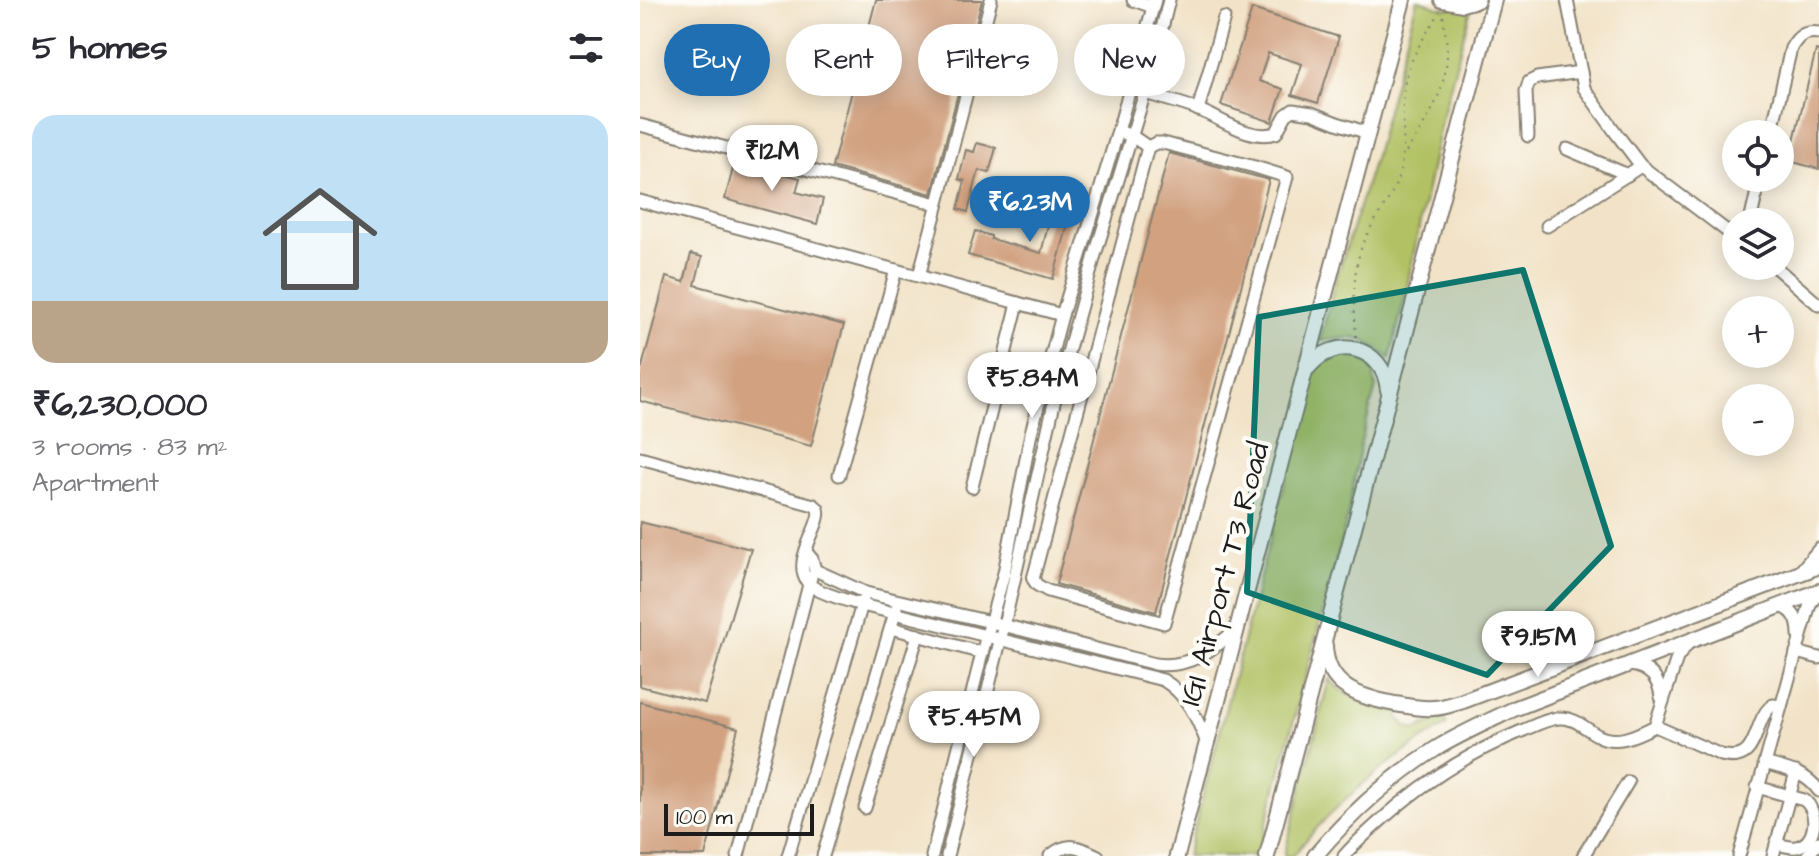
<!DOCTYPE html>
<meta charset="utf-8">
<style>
body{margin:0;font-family:"Architects Daughter",sans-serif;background:#f7f7f7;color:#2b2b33;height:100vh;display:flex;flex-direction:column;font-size:30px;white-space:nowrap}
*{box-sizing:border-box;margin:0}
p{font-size:26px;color:#7c7c81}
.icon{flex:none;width:44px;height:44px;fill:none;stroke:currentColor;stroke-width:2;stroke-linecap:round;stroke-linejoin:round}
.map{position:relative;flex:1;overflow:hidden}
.details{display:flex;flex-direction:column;background:#fff;width:640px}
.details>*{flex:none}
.banner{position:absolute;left:24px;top:24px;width:760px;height:72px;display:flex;gap:16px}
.controls{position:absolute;left:1082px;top:120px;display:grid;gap:16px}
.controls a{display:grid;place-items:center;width:72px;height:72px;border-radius:50%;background:#fff;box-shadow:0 4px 20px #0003;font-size:40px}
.scale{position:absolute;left:24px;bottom:20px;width:150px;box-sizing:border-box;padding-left:8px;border:4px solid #1c1c1c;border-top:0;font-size:22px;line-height:28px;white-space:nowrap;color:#1c1c1c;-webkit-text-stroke:6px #fdfcf7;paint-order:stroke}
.price{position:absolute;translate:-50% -68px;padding:0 18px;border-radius:28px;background:#fff;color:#222;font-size:26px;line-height:52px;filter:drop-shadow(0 2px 4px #0008)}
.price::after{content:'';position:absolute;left:50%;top:48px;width:24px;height:18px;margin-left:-12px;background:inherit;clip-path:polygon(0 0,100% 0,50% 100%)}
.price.on{background:#1f6fb2;color:#fff}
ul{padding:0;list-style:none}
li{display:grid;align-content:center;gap:16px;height:424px;padding:0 32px}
li span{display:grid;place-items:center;height:248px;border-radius:24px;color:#555}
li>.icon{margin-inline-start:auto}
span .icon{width:144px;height:144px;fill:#fffc;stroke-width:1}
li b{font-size:34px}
h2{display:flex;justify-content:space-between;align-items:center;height:96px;padding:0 32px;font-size:34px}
.pill{padding:0 28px;border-radius:36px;background:#fff;box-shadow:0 4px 20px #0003;font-size:28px;line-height:72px}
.pill.on{background:#1f6fb2;color:#fff}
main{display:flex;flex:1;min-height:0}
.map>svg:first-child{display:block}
</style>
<main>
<section class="details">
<h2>5 homes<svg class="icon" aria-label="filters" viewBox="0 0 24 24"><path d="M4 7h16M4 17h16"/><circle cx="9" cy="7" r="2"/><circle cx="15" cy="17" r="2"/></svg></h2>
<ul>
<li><span style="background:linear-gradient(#bfe0f5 75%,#b9a48a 0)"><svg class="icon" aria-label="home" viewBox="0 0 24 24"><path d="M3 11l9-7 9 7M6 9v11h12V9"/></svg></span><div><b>₹6,230,000</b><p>3 rooms · 83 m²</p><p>Apartment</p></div></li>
</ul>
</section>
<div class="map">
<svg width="1179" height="856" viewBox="0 0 1179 856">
<rect width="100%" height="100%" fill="#fdfcf7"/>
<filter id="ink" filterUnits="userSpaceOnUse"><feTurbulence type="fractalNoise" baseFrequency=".0125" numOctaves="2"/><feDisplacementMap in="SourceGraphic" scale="16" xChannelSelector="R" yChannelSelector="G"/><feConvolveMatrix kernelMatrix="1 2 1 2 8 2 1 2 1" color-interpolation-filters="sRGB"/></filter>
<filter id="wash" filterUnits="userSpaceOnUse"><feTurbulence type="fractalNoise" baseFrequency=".006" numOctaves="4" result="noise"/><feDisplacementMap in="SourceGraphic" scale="32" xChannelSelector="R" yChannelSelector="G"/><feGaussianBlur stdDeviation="1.8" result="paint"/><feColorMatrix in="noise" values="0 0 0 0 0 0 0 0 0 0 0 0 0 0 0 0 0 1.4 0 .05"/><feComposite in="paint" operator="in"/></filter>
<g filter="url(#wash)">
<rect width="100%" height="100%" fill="#f2e3c8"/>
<g fill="#b1c164" stroke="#666e40" stroke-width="2">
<path d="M777 0C787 0 793 7 803 8 813 9 823 6 832 5L801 121 765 296 750 359C724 335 714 336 680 341L694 287 733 162Z"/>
<path d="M698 355H713L722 359 730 366 733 373 736 387 721 442 708 515 618 856H547L673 375 680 364Z"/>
<path d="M689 679C711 702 729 705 759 712V718L766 726 774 730 804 718 807 725C747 761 697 800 653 856H644Z"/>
</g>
<g id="blocks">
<g fill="#d1a180">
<path d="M236 0H342L292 194 192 167Z"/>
<path d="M612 9 699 37 678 103 652 95 662 64 628 53 619 81 643 89 632 122 581 105Z"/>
<path d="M1176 50 1179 51V169L1149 161Z"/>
<path d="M337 143 356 148 349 173 339 170 328 212 318 209 325 181 319 179 326 150 334 152Z"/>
<path d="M529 153 629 180 516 612 416 584Z"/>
<path d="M95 161 160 178 156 192 183 199 177 224 85 199Z"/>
<path d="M425 184 438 188 413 279 328 255 335 231 351 236V239L401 253 410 218 415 219Z"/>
<path d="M51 254 62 257 55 285 204 325 171 446 0 401V367H2L26 277 44 282Z"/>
<path d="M0 522 111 549 65 703 0 686Z"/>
<path d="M0 702 98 728 65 856H0Z"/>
</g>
</g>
</g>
<g filter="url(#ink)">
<use href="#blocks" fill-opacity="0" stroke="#878072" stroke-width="2"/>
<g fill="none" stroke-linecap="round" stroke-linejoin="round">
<defs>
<g id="minor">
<path d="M493 0 513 7"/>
<path d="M927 0 944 88 976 133 1001 166 1096 238"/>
<path d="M505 93C523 99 542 103 559 110 582 119 610 141 636 133L646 115 653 110 672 113 697 123 728 133"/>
<path d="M558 110 584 18"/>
<path d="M0 125 297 204"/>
<path d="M478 131 492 136 508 147 393 579 397 585 408 591 524 623 647 177 615 167 523 143H516L508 147"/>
<path d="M1131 134 1151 48C1158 36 1164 31 1179 33"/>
<path d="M888 136 886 91 889 82 897 78 941 72"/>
<path d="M927 149 988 175"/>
<path d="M0 201 422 315"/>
<path d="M1110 222 1120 178"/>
<path d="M907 226 1001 166"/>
<path d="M1134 266 1179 305"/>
<path d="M279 276 351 0"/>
<path d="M0 458 174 505C175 506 177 507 178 509 184 523 150 560 168 583 177 593 209 601 222 605L523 680C547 694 557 718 567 743"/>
<path d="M199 475 256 270"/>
<path d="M332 487 378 303"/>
<path d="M166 552 172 559 175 570 226 593 355 623 515 664C549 669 572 650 597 629"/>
<path d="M1157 575 1179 549"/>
<path d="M1138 606C1154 608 1159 621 1159 635"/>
<path d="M252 628 342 653"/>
<path d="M1156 652 1179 658"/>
<path d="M990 665C1009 667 1019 678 1021 697"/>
<path d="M1015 726 1081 755C1122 766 1111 719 1133 705L1141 706"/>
<path d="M1124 763C1145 769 1166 772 1179 791"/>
<path d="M1117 787 1164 800C1179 811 1177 843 1156 847 1149 848 1143 845 1136 844"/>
<path d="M225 808 278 635"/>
<path d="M98 856 171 577"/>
<path d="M148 856 223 601"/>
<path d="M183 856 256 609"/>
<path d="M292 856 342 653 364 573 391 433 422 315 478 131 515 0"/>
<path d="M307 856 364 625 414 403 455 255 511 73 529 0"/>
<path d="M410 856C428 841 438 846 458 856"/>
<path d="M704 856C714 844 727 833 739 822 782 783 830 752 884 730 895 725 907 719 919 718 935 717 944 728 957 735 976 746 997 735 1015 726L1037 658 1049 642"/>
<path d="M943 856 988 782"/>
<path d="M1099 856 1170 604 1179 592"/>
<path d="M1133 856 1156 772"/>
<path d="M1167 856 1179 842"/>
</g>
<g id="major">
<path d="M802 0 822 4 837 0"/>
<path d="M668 368C695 334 744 346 748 390"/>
<path d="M685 645C686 688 720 697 755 704 768 706 780 709 793 708 803 708 813 704 823 701L1179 566"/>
<path d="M537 856 763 0"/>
<path d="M627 856 854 0"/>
<path d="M675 856C710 814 751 777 797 748 822 733 849 721 876 708L1179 591"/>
</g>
</defs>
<use href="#minor" stroke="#878072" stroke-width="15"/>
<use href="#major" stroke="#878072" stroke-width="18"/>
<g stroke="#878072" stroke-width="2" stroke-dasharray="2 6" stroke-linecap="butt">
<path d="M766 152C787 121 807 91 807 52 807 39 804 26 803 13"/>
<path d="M716 337C714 298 710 264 730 229 740 211 753 196 759 175 766 150 762 127 763 101 764 64 781 42 800 12"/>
</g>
<use href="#minor" stroke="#fff" stroke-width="11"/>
<use href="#major" stroke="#fff" stroke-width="14"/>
</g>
</g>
<path fill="#0f766e" fill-opacity="0.2" stroke="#0f766e" stroke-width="6" stroke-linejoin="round" d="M883 270 971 546 847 675 607 592 619 317Z"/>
<g text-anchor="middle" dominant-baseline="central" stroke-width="8" stroke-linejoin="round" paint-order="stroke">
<g font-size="30" fill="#1c1c1c" stroke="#fdfcf7">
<text transform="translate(585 574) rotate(-75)">IGI Airport T3 Road</text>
</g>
</g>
</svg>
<div class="controls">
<a><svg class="icon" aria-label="locate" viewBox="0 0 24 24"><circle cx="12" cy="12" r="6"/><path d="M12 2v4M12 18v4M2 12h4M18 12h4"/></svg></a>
<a><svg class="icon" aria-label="layers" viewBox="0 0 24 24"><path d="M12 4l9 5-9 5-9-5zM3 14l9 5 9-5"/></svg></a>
<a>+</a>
<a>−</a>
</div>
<div class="scale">100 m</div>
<b class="price" style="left:132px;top:193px">₹12M</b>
<b class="price on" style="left:390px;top:244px">₹6.23M</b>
<b class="price" style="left:392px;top:420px">₹5.84M</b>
<b class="price" style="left:898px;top:679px">₹9.15M</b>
<b class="price" style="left:334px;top:759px">₹5.45M</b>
<div class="banner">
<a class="pill on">Buy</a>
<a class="pill">Rent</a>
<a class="pill">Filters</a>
<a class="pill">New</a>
</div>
</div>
</main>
